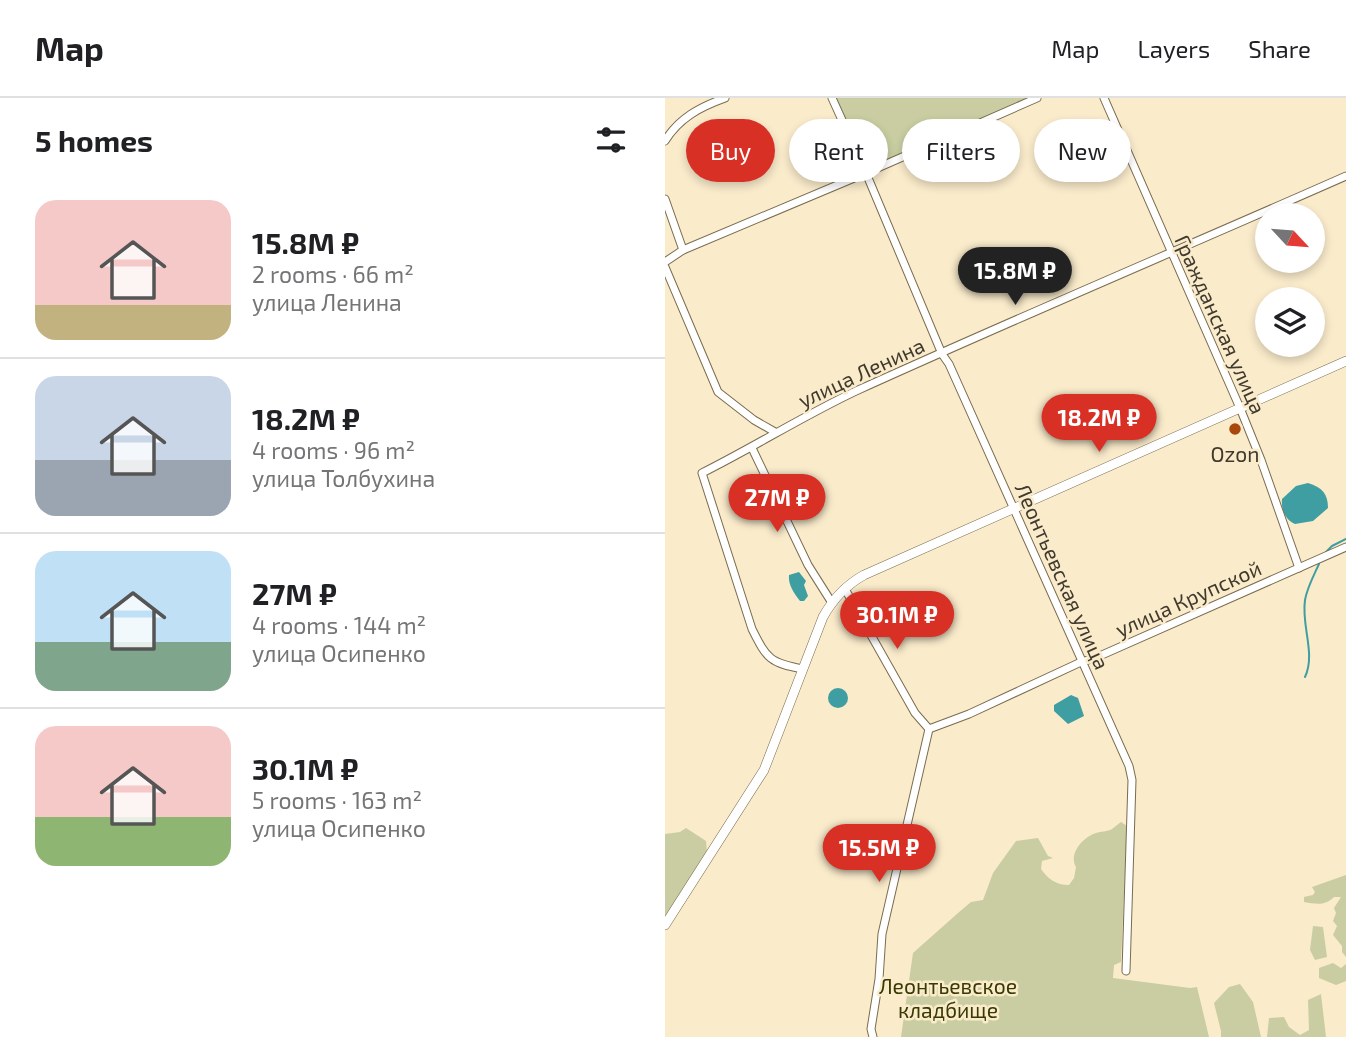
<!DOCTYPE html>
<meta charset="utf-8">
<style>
body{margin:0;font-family:"Exo 2",sans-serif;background:#f6f6f6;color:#202124;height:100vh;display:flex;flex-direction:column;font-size:26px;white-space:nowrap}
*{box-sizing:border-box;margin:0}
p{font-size:23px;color:#757577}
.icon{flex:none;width:38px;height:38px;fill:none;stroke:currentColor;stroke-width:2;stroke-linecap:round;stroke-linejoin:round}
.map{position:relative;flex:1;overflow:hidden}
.drawer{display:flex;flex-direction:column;background:#fff;width:665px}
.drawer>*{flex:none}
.hud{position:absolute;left:21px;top:21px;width:555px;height:63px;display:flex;gap:14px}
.needle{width:46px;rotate:116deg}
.buttons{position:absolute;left:590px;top:105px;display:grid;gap:14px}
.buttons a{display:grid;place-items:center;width:70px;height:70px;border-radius:50%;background:#fff;box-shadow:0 4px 10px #0003;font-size:35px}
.price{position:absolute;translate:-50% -60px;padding:0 16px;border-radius:24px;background:#d93025;color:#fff;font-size:23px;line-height:46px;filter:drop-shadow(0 2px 4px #0008)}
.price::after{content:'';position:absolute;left:50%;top:42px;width:21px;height:16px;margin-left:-10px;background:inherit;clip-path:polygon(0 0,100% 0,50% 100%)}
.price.current{background:#222;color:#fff}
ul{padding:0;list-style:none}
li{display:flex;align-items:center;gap:21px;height:175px;padding:0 35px}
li+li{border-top:2px solid #e0e0e0}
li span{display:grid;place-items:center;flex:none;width:196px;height:140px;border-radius:21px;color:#555}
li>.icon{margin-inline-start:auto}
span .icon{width:84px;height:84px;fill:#fffc;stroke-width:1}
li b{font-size:30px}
h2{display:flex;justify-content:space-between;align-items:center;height:84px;padding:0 35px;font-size:30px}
.chip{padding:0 24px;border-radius:32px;background:#fff;box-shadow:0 4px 10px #0003;font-size:24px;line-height:63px}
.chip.current{background:#d93025;color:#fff}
header{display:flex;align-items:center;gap:42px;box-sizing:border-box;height:98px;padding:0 35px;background:#fff;border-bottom:2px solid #e0e0e0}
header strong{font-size:33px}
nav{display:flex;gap:38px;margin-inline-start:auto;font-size:24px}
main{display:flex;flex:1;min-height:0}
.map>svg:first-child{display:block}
</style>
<header>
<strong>Map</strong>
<nav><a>Map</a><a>Layers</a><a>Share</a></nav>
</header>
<main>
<section class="drawer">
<h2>5 homes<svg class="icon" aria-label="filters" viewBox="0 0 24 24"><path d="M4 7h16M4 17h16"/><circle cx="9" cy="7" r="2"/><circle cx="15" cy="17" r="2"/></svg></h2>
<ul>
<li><span style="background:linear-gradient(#f6c9c9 75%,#c2b280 0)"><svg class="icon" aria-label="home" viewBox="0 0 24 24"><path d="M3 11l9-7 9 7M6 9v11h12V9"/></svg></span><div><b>15.8M ₽</b><p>2 rooms · 66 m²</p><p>улица Ленина</p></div></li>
<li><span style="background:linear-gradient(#c9d6e8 60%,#9aa5b1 0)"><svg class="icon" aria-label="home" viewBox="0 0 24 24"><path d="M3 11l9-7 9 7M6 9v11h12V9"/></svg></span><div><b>18.2M ₽</b><p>4 rooms · 96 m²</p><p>улица Толбухина</p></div></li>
<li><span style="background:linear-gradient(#bfe0f5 65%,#7fa58c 0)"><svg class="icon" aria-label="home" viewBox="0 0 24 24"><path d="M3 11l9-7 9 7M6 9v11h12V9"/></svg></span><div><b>27M ₽</b><p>4 rooms · 144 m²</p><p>улица Осипенко</p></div></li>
<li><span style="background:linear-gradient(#f6c9c9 65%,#8fb573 0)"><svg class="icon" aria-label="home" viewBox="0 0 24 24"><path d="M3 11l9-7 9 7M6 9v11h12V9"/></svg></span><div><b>30.1M ₽</b><p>5 rooms · 163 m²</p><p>улица Осипенко</p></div></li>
</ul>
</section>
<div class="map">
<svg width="681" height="939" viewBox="0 0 681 939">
<rect width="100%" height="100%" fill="#faebcb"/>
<g fill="#c9cda1">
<path d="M168 0H364L202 71Z"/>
<path d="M456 724 462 728 456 864 449 867 448 880 525 890 532 889 544 939H236L248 855 293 815 306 804 318 802 328 775 351 743 373 740 383 758 388 760 377 763 376 771C383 781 391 787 404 787L409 780 411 769C403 756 418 739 431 735 436 733 442 734 447 731 450 729 453 726 456 724Z"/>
<path d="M21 730 41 743 42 754 0 819V736L15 734Z"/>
<path d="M681 777V859L677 854V848L668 837 672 828 668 823 671 815 669 810 676 799H669C660 808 651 806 639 804V799L648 797 650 794 647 789Z"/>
<path d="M648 828 658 829 662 859 650 862 645 852Z"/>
<path d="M668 865 676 870 681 866V883L671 887 654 880V870Z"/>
<path d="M575 886 588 904 596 939H556V933L549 905 564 889Z"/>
<path d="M656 896 661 939H602L604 920 619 919 624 929 635 937 644 932 643 902Z"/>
</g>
<g fill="#3f9ea1">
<path d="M643 385C657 389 663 396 663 410L648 423 630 426C620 422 616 411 617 401L631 388Z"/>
<path d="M134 474 141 483 139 487 143 498 139 503H135C129 495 123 487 124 477Z"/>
<circle cx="173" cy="600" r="10"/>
<path d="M406 597 413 600 419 618 403 626 389 613V607Z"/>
</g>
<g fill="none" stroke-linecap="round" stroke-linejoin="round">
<g stroke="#3f9ea1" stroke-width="2">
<path d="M661 454 667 448 681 441"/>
<path d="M640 579C651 555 636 528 640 502 642 490 649 477 654 466"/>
</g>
<defs>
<g id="minor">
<path d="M167 0 201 75 277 256 284 266 464 668 467 682 461 873"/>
<path d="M439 0 575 310 596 362 634 470"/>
<path d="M0 43C14 20 35 9 60 0"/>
<path d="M0 101 18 152"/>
<path d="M0 164 18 152 201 75 372 0"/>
<path d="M0 169 53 294 89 322 110 334"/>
<path d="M87 350 143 467 167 505"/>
<path d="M180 491 250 615 264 631"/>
<path d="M138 571C105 565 102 561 87 531L37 375C89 349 138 318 191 293 354 219 518 150 681 78"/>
<path d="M264 631 304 616 416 564 430 560 681 449"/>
<path d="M208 939 206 931 214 881 217 836 264 631"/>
</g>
<path id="major" d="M0 827 99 672 158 519C168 501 181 487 199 477L681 263"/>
</defs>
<use href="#minor" stroke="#796c4f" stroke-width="9"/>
<use href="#major" stroke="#796c4f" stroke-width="10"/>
<use href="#minor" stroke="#fff" stroke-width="7"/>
<use href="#major" stroke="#fff" stroke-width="9"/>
</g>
<circle fill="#aa470d" stroke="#faebcb" stroke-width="2.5" cx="570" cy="331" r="7"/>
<g text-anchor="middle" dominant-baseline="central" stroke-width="5" stroke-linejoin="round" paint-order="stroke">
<g font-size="21" fill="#403a2e" stroke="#faebcb">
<text transform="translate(556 226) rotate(66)">Гражданская улица</text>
<text transform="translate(196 274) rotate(-25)">улица Ленина</text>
<text transform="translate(398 478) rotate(66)">Леонтьевская улица</text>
<text transform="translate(523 500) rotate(-24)">улица Крупской</text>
</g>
<g font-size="21" fill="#403a2e" stroke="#faebcb">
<text x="570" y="355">Ozon</text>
</g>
<g font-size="21" fill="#383a03" stroke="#faebcb">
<text x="283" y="887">Леонтьевское<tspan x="283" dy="24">кладбище</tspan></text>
</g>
</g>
</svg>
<div class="buttons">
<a><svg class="needle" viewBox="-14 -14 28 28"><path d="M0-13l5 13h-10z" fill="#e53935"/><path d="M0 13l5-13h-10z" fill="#757577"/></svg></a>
<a><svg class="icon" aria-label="layers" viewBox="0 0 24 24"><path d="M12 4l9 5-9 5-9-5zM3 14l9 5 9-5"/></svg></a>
</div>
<b class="price current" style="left:350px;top:209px">15.8M ₽</b>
<b class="price" style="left:434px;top:356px">18.2M ₽</b>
<b class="price" style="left:112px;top:436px">27M ₽</b>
<b class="price" style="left:232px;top:553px">30.1M ₽</b>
<b class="price" style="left:214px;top:786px">15.5M ₽</b>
<div class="hud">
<a class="chip current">Buy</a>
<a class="chip">Rent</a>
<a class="chip">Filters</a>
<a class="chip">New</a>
</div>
</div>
</main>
